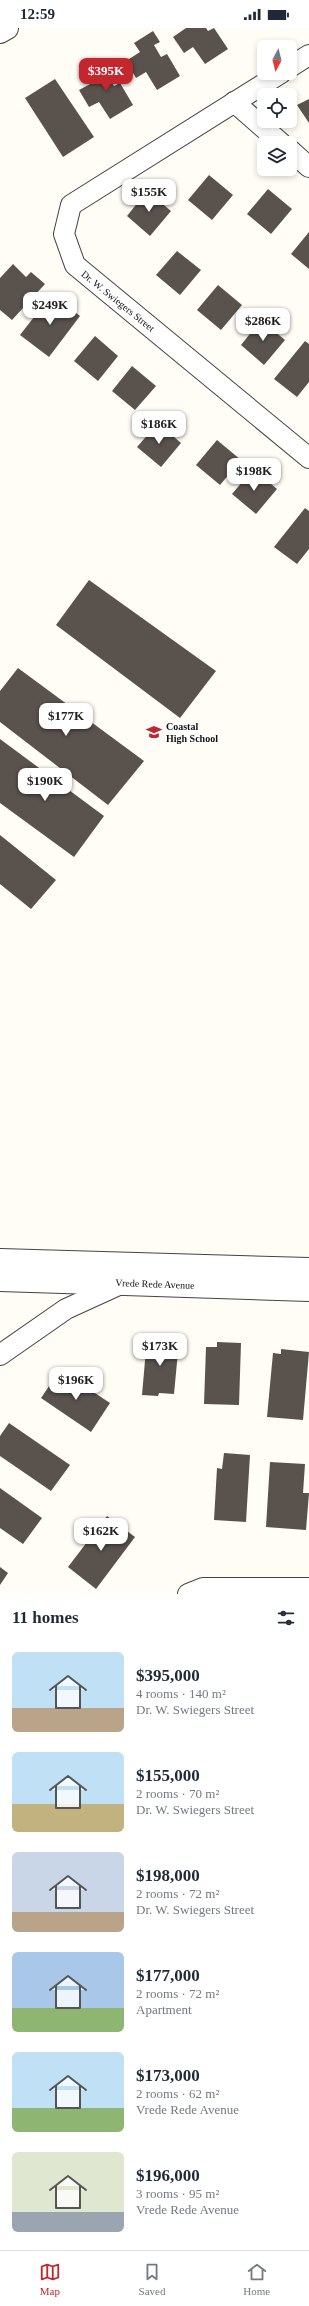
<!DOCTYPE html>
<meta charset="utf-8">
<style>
body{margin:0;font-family:Georgia,serif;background:#f6f6f7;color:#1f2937;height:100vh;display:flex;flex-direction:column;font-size:15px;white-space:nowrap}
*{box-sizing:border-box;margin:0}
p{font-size:13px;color:#747a83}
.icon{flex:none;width:22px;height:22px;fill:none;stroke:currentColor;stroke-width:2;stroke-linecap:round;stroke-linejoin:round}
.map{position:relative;height:1566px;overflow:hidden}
.panel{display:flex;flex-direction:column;background:#fff;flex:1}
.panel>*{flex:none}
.needle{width:26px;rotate:187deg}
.buttons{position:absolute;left:257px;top:12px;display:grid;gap:8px}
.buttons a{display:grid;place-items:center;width:40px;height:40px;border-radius:6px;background:#fff;box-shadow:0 2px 6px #0003;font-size:20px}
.price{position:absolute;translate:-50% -34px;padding:0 9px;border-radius:8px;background:#fff;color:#222;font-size:13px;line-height:26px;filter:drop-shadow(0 1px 2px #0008)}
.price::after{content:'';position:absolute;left:50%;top:24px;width:12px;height:9px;margin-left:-6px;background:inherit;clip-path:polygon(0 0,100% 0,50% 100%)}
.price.on{background:#c4262e;color:#fff}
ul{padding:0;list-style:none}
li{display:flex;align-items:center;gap:12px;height:100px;padding:0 12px}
li span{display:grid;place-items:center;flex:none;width:112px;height:80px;border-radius:6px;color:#555}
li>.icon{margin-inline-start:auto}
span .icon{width:48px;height:48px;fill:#fffc;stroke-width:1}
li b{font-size:17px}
h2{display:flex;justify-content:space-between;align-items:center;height:48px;padding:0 12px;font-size:17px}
.status{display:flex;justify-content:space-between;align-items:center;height:28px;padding:0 20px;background:#fff;direction:ltr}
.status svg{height:11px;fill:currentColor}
.tab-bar{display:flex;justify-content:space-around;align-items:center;height:56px;border-top:1px solid #e0e1e3;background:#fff;font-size:11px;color:#747a83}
.tab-bar a{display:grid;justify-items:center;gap:2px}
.tab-bar .on{color:#c4262e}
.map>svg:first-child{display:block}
</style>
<div class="status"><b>12:59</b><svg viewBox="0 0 49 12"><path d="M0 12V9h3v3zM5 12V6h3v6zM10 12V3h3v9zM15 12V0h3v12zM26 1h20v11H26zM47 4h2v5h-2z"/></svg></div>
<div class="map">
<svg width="309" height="1566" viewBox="0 0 309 1566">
<rect width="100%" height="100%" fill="#fffdf5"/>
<g fill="#5a524d">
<path d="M186 0H206L208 3 214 0 228 21 205 36 193 19 184 25 173 9Z"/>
<path d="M153 3 160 14 154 17 161 29 167 26 180 48 157 62 146 44 136 50 126 33 140 24 134 15Z"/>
<path d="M106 32 113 43 107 46 114 58 120 55 133 77 110 91 99 74 89 79 79 62 94 54 87 44Z"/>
<path d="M55 51 94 109 63 129 25 70Z"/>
<path d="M309 71V95L297 77Z"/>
<path d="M209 147 233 167 212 192 188 172Z"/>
<path d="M268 161 292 181 271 206 247 186Z"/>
<path d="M147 163 171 183 150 208 127 188Z"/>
<path d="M309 204V241L291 226Z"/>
<path d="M177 223 201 242 180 267 156 247Z"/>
<path d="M13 236 26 249 31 244 45 256 12 292 0 282V250Z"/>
<path d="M218 257 242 277 221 302 197 282Z"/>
<path d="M52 266 80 288 49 329 20 307Z"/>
<path d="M261 292 285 312 264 337 241 317Z"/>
<path d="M95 308 118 328 98 353 74 333Z"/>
<path d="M305 313 309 316V354L297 369 274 351Z"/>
<path d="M132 338 156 358 135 382 112 363Z"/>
<path d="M158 395 181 415 161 439 137 419Z"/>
<path d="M217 412 241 432 220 457 196 437Z"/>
<path d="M253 441 277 461 256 486 232 466Z"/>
<path d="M305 480 309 483V521L297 536 274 519Z"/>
<path d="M89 552 216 643 180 690 56 597Z"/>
<path d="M18 640 144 733 108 777 0 694V663Z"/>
<path d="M0 711 104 788 74 829 0 775Z"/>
<path d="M0 807 56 852 31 881 0 856Z"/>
<path d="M147 1310 179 1313 174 1366 159 1365 158 1368 142 1367Z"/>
<path d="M217 1314 241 1315 239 1377 204 1376 206 1319H217Z"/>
<path d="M281 1321 309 1324 303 1392 267 1389 273 1325 281 1326Z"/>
<path d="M60 1342 110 1375 91 1404 41 1370Z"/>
<path d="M9 1395 70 1437 51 1463 0 1428V1408Z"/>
<path d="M224 1425 250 1427 246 1494 214 1492 217 1440 222 1441Z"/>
<path d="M270 1434 305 1436 303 1465H309L306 1502 266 1499Z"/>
<path d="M0 1460 42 1490 23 1516 0 1500Z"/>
<path d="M107 1488 135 1509 96 1561 68 1539Z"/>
<path d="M0 1539 8 1545 0 1557Z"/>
</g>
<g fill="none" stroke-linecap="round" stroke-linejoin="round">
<defs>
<g id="minor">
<path d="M290 39 309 27"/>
<path d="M281 45 71 177 64 206 75 237 309 430"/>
<path d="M234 74 281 115"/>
<path d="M290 122 309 139"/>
<path d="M0 1327 66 1281 123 1255"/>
<path d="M188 1566 203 1560H309"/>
</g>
<g id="tertiary">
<path d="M0 4 7 0"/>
<path d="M0 1232 309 1241"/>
<path d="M0 1252 309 1262"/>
</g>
</defs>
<use href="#minor" stroke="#444" stroke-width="22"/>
<use href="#tertiary" stroke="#444" stroke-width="24"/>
<use href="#minor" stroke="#fff" stroke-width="20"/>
<use href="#tertiary" stroke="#fff" stroke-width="22"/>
</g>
<defs>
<symbol id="school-bare" viewBox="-9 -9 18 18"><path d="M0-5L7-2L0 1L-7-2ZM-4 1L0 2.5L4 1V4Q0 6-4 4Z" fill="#c4262e" stroke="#fff" stroke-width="2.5" paint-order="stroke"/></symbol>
</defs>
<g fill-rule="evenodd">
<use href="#school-bare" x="143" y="693" width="22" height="22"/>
</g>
<g text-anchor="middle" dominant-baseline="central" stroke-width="4" stroke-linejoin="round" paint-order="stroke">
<g font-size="10" fill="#111" stroke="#fff">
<text transform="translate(118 273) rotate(39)">Dr. W. Swiegers Street</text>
<text transform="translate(155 1256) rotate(2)">Vrede Rede Avenue</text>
</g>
<g font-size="10" font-weight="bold" fill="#111" stroke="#fff" text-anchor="start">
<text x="166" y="698">Coastal<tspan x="166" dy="12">High School</tspan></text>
</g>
</g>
</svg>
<div class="buttons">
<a><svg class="needle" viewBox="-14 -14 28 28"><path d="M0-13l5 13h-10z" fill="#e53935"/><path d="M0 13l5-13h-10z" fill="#747a83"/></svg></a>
<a><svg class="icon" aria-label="locate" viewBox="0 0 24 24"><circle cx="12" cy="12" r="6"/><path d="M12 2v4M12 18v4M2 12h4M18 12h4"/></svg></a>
<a><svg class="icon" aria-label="layers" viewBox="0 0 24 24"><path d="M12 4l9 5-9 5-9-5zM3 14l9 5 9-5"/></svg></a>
</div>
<b class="price on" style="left:106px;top:64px">$395K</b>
<b class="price" style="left:149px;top:185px">$155K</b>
<b class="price" style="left:50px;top:298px">$249K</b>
<b class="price" style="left:263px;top:314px">$286K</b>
<b class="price" style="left:159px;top:417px">$186K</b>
<b class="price" style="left:254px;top:464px">$198K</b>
<b class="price" style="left:66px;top:709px">$177K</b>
<b class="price" style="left:45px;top:774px">$190K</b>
<b class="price" style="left:160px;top:1339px">$173K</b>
<b class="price" style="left:76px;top:1373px">$196K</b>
<b class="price" style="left:101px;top:1524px">$162K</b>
</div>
<section class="panel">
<h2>11 homes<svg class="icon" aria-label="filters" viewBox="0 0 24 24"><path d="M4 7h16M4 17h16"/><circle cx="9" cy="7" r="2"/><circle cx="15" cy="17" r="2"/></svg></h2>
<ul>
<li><span style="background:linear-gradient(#bfe0f5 70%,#b9a48a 0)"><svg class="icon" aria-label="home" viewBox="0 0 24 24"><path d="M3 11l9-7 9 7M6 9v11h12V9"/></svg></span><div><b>$395,000</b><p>4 rooms · 140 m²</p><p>Dr. W. Swiegers Street</p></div></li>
<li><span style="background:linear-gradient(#bfe0f5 65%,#c2b280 0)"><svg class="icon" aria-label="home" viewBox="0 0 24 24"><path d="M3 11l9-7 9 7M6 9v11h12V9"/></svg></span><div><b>$155,000</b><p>2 rooms · 70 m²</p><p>Dr. W. Swiegers Street</p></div></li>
<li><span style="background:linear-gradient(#c9d6e8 75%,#b9a48a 0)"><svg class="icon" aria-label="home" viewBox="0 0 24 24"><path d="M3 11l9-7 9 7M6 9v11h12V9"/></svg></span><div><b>$198,000</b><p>2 rooms · 72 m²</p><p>Dr. W. Swiegers Street</p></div></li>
<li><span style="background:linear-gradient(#a9c7e8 70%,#8fb573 0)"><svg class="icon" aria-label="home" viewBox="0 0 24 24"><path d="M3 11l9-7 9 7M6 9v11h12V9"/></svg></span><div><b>$177,000</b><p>2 rooms · 72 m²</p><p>Apartment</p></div></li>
<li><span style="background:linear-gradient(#bfe0f5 70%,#8fb573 0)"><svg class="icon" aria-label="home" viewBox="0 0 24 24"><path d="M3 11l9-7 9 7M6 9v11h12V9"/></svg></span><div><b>$173,000</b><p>2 rooms · 62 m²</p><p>Vrede Rede Avenue</p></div></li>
<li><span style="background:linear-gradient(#dfe7d0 75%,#9aa5b1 0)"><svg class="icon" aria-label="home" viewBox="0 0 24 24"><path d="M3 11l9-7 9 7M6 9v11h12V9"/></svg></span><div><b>$196,000</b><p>3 rooms · 95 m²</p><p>Vrede Rede Avenue</p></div></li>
</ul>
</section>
<nav class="tab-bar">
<a class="on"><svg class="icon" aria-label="map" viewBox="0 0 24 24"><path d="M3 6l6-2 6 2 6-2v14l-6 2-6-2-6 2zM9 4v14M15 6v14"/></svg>Map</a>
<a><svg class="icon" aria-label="saved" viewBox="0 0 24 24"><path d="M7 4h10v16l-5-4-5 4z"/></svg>Saved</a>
<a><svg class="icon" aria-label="home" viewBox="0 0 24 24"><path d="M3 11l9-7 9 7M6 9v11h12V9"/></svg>Home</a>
</nav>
